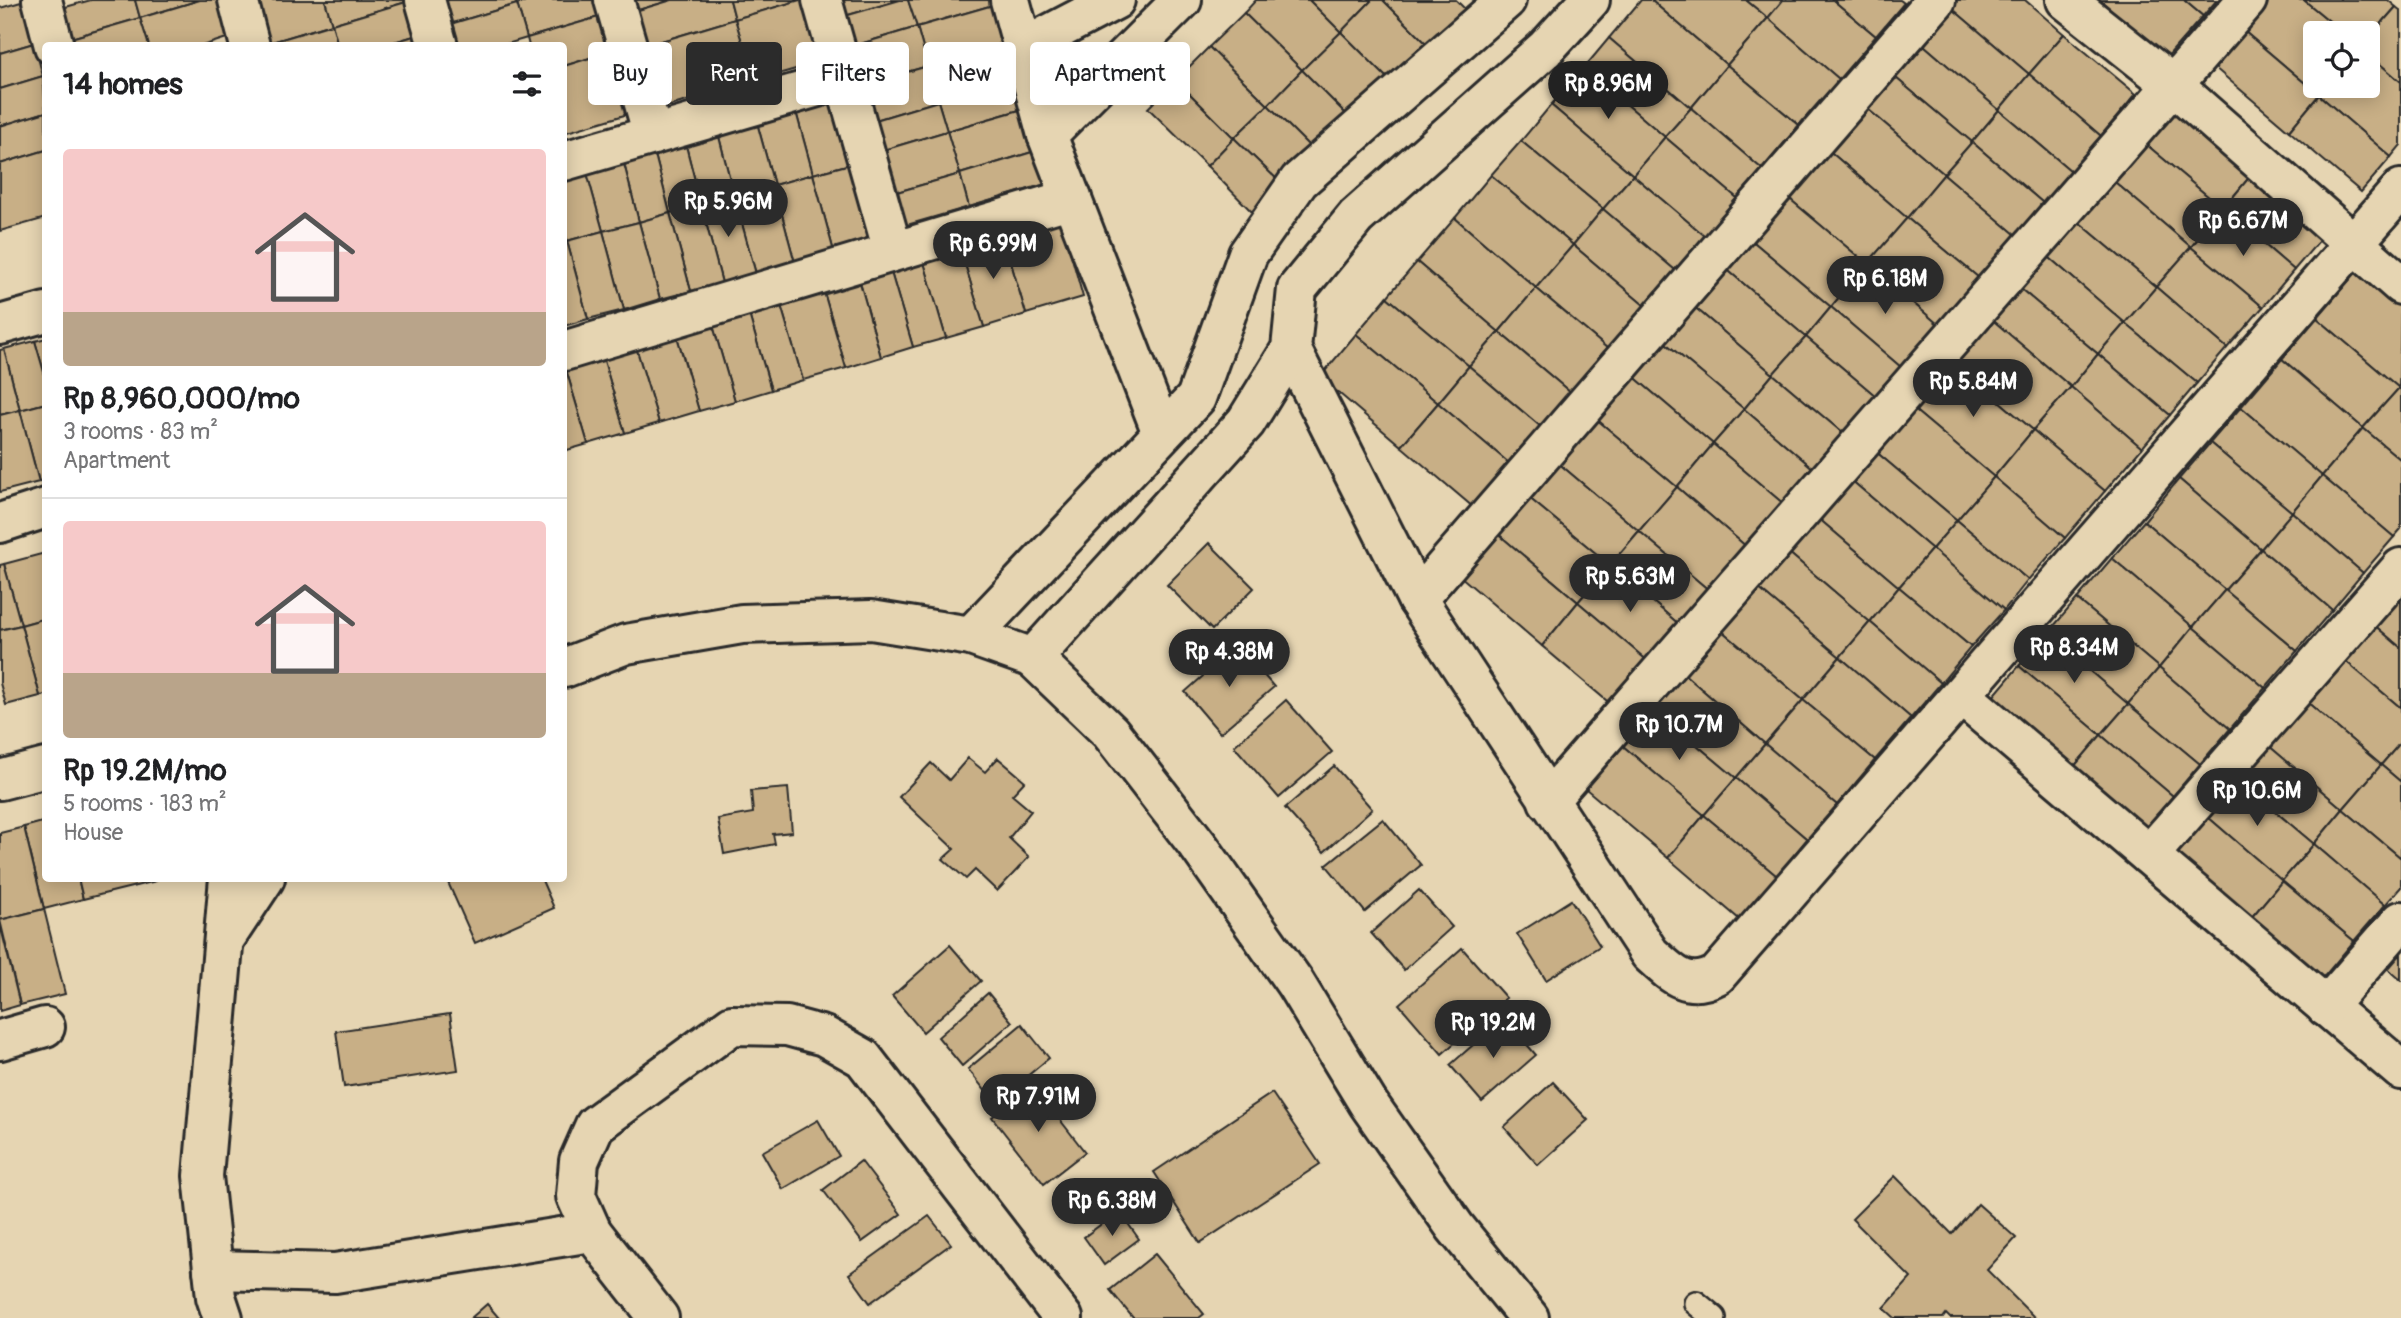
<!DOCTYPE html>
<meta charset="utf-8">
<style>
body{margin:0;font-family:Pangolin,sans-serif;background:#f6f6f6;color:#202124;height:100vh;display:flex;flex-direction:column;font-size:26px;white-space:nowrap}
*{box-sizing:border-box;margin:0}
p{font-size:23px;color:#757577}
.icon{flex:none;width:38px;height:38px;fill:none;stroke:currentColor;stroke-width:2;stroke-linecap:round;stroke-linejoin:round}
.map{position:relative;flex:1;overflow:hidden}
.drawer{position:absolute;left:42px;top:42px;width:525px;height:840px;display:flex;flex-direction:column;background:#fff;border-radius:7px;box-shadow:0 4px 18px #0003}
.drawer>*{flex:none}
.guide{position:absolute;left:588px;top:42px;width:665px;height:63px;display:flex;gap:14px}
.buttons{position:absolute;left:2303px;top:21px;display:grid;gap:14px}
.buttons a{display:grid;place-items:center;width:77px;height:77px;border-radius:7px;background:#fff;box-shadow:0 4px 18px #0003;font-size:35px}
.price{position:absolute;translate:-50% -60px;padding:0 16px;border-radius:24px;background:#2b2b2b;color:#fff;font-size:23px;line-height:46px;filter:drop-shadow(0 2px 4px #0008)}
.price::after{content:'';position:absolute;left:50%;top:42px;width:21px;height:16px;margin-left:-10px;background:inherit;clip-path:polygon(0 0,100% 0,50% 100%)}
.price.current{background:#222;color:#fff}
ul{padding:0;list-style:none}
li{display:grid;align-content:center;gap:14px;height:371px;padding:0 21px}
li+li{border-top:2px solid #e0e0e0}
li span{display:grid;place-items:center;height:217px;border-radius:7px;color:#555}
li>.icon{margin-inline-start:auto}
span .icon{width:126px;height:126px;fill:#fffc;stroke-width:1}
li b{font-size:30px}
h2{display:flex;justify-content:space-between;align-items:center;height:84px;padding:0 21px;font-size:30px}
.chip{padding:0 24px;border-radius:7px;background:#fff;box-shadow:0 4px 18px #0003;font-size:24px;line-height:63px}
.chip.current{background:#2b2b2b;color:#fff}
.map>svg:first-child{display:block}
</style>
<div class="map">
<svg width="2401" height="1318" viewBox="0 0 2401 1318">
<rect width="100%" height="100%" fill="#e6d5b2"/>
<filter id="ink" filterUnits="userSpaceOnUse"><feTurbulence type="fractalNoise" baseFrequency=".0143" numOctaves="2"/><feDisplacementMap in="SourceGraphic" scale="14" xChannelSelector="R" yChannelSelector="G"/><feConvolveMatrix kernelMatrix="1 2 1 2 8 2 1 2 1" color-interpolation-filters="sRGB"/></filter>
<g filter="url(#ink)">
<g fill="#c8af86" stroke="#2b2b2b" stroke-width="2">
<path d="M91 0H135L140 18 71 38 62 8Z"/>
<path d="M135 0H200L140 18Z"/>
<path d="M200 0H225L236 35 202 46H149L140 18Z"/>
<path d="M259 0H325L332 24 262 45 250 3Z"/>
<path d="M325 0H413L332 24Z"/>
<path d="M413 0 424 33 381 46H338L332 24Z"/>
<path d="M440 0H515L517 4 447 25Z"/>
<path d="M531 0H605L609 14 527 38 517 4Z"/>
<path d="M621 0H672L625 14Z"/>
<path d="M672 0H730L735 19 635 49 625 14Z"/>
<path d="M730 0H800L735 19Z"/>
<path d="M800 0H820L837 57 754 81 735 19Z"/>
<path d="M833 0H900L838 18Z"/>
<path d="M900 0H908L917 27 847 48 838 18Z"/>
<path d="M908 0H999L1000 3 917 27Z"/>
<path d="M1256 0H1309L1341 32 1302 70 1244 13Z"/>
<path d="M1309 0H1372L1341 32Z"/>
<path d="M1372 0H1383L1429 46 1392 83 1341 32Z"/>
<path d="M1383 0H1456L1466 10 1429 46Z"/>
<path d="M1641 0H1651L1727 65 1691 108 1609 38Z"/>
<path d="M1651 0H1746L1768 18 1727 65Z"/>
<path d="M1746 0H1783L1768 18Z"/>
<path d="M1783 0H1833L1876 36 1839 79 1768 18Z"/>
<path d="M1833 0H1900L1904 3 1876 36Z"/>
<path d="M1952 0H2025L2064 34 2029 74 1948 5Z"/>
<path d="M2100 0H2184L2203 16 2167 57Z"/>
<path d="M2184 0H2217L2203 16Z"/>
<path d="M2260 0H2304L2344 33H2315V86H2327L2319 95 2238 26Z"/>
<path d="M2304 0H2388L2396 7 2368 39V33H2344Z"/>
<path d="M21 2 34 43 0 53V8Z"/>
<path d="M1000 3 1010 41 928 66 917 27Z"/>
<path d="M517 4 527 38 500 46H453L447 25Z"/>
<path d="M1948 5 2029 74 1999 110 1918 40Z"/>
<path d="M2396 7 2401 11V82L2368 54V39Z"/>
<path d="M1244 13 1302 70 1268 105 1209 47Z"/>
<path d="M609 14 619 49 564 66V46H529L527 38Z"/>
<path d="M140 18 149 46H73L71 38Z"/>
<path d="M1768 18 1839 79 1799 125 1727 65Z"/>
<path d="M735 19 754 81 653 111 635 49Z"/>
<path d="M332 24 338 46H263L262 45Z"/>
<path d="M2238 26 2319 95 2289 131 2208 62Z"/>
<path d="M917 27 928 66 858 86 847 48Z"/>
<path d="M1341 32 1392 83 1354 122 1302 70Z"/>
<path d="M424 33 428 46H381Z"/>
<path d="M2064 34 2136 94 2101 136 2029 74Z"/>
<path d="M1609 38 1691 108 1665 137 1584 68Z"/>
<path d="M1918 40 1999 110 1972 142 1890 73Z"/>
<path d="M1010 41 1021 77 938 101 928 66Z"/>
<path d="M34 43 43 76 0 89V53Z"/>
<path d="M1209 47 1268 105 1234 138 1176 80Z"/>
<path d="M619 49 638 111 564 133V66Z"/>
<path d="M2368 54 2401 82V145L2391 157 2319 95 2327 86H2368Z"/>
<path d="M1727 65 1799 125 1762 169 1691 108Z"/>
<path d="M928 66 938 101 869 122 858 86Z"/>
<path d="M1584 68 1665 137 1633 175 1551 105Z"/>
<path d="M1302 70 1354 122 1319 156 1268 105Z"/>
<path d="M1890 73 1972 142 1944 174 1863 105Z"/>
<path d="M2029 74 2101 136 2071 171 1999 110Z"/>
<path d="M43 76 46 112 0 126V89Z"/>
<path d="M1021 77 1030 107 947 131 938 101Z"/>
<path d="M1176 80 1234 138 1207 166 1148 108Z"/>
<path d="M2319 95 2391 157 2361 192 2289 131Z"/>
<path d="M840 96 858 162 813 174 795 108Z"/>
<path d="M2176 98 2257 168 2223 209 2141 140Z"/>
<path d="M938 101 947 131 877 152 869 122Z"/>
<path d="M1268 105 1319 156 1287 189 1234 138Z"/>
<path d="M1551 105 1633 175 1603 209 1521 141Z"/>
<path d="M1863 105 1944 174 1907 218 1826 148Z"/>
<path d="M1030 107 1042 149 960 174 947 131Z"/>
<path d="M795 108 813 174 774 185 756 119Z"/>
<path d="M1691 108 1762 169 1737 198 1665 137Z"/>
<path d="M1999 110 2071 171 2043 203 1972 142Z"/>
<path d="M46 112V150L0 164V126Z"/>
<path d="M756 119 774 185 734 195 717 129Z"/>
<path d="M717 129 734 195 701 204 684 138Z"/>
<path d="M947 131 960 174 890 194 877 152Z"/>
<path d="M1665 137 1737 198 1705 236 1633 175Z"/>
<path d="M684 138 701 204 670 213 653 147Z"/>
<path d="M1234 138 1287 189 1258 218 1207 166Z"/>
<path d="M2141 140 2223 209 2191 247 2109 177Z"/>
<path d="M1521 141 1603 209 1573 245 1491 175Z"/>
<path d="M1972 142 2043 203 2016 235 1944 174Z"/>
<path d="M653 147 670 213 639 222 622 156Z"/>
<path d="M1826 148 1907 218 1867 264 1785 195Z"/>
<path d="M1042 149 1052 182 969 207 960 174Z"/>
<path d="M46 150V218L0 231V164Z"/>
<path d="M622 156 639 222 603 231 585 166Z"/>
<path d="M858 162 879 240 834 252 813 174Z"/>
<path d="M585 166 603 231 567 241 564 227V171Z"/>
<path d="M2257 168 2329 229 2294 270 2223 209Z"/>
<path d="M813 174 834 252 795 263 774 185Z"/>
<path d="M960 174 969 207 900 227 890 194Z"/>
<path d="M1944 174 2016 235 1979 278 1907 218Z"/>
<path d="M1491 175 1573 245 1536 288 1455 218Z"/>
<path d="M1633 175 1705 236 1675 270 1603 209Z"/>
<path d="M2109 177 2191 247 2156 287 2074 218Z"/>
<path d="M774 185 795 263 756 274 734 195Z"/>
<path d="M734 195 756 274 722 283 701 204Z"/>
<path d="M1785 195 1867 264 1831 307 1749 238Z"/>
<path d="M701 204 722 283 691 291 670 213Z"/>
<path d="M1603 209 1675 270 1645 306 1573 245Z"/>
<path d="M2223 209 2294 270 2263 307 2191 247Z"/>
<path d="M670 213 691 291 660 299 639 222Z"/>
<path d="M1455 218 1536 288 1499 332 1417 262Z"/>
<path d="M1907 218 1979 278 1939 325 1867 264Z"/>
<path d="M2074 218 2156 287 2125 323 2044 253Z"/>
<path d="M1061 219 1083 297 1026 314 1003 236Z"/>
<path d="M639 222 660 299 624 310 603 231Z"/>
<path d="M603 231 624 310 588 319 567 241Z"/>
<path d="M1003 236 1026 314 984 327 960 248Z"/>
<path d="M1749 238 1831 307 1806 337 1724 267Z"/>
<path d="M567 241 588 319 564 326V242Z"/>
<path d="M1573 245 1645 306 1608 349 1536 288Z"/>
<path d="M2191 247 2263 307 2227 348 2156 287Z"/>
<path d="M960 248 984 327 946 338 923 259Z"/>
<path d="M2044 253 2125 323 2098 354 2016 285Z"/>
<path d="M923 259 946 338 913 347 890 269Z"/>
<path d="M1417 262 1499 332 1469 366 1387 297Z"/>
<path d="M1867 264 1939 325 1902 368 1831 307Z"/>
<path d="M1724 267 1806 337 1773 374 1692 305Z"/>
<path d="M890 269 913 347 881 357 859 279Z"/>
<path d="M2358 270 2401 307 2399 388 2317 318Z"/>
<path d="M859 279 881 357 846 368 823 289Z"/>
<path d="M2016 285 2098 354 2071 387 1989 317Z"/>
<path d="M2156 287 2227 348 2197 383 2125 323Z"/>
<path d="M1536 288 1608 349 1571 393 1499 332Z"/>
<path d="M823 289 846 368 803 380 780 302Z"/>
<path d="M1387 297 1469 366 1438 403 1356 334Z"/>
<path d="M780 302 803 380 771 390 748 311Z"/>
<path d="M1692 305 1773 374 1744 409 1662 340Z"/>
<path d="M1831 307 1902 368 1877 397 1806 337Z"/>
<path d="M748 311 771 390 735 401 712 322Z"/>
<path d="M1989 317 2071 387 2033 430 1952 361Z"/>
<path d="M2317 318 2399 388 2363 428 2282 359Z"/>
<path d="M712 322 735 401 699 411 676 333Z"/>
<path d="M2125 323 2197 383 2170 415 2098 354Z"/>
<path d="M1499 332 1571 393 1541 427 1469 366Z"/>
<path d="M676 333 699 411 659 423 635 344Z"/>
<path d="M1356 334 1438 403 1401 446 1320 377Z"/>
<path d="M1806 337 1877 397 1845 435 1773 374Z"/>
<path d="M46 338V379L35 341Z"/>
<path d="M1662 340 1744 409 1713 444 1632 375Z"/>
<path d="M35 341 46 379V403L20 410 4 349Z"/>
<path d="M635 344 659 423 625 433 602 354Z"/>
<path d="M4 349 20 410 0 415V350Z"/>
<path d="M602 354 625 433 588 444 565 366Z"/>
<path d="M2098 354 2170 415 2142 448 2071 387Z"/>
<path d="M2282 359 2363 428 2322 476 2241 407Z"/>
<path d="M1952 361 2033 430 1994 477 1912 408Z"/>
<path d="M565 366 588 444 564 451V366Z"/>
<path d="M1469 366 1541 427 1510 464 1438 403Z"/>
<path d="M1773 374 1845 435 1815 470 1744 409Z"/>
<path d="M1632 375 1713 444 1677 487 1595 418Z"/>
<path d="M2071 387 2142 448 2105 491 2033 430Z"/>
<path d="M2399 388 2401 390V460L2363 428Z"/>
<path d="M46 403V480L39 482 20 410Z"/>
<path d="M1438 403 1510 464 1473 507 1401 446Z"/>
<path d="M2241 407 2322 476 2292 512 2210 443Z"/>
<path d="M1912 408 1994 477 1957 520 1875 451Z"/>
<path d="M1744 409 1815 470 1785 505 1713 444Z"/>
<path d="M20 410 39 482 0 492V415Z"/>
<path d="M1595 418 1677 487 1639 531 1557 462Z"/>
<path d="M2363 428 2401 460V529L2394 537 2322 476Z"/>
<path d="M2033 430 2105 491 2065 538 1994 477Z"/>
<path d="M2210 443 2292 512 2261 549 2179 479Z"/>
<path d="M1713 444 1785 505 1748 548 1677 487Z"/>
<path d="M1875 451 1957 520 1932 549 1851 480Z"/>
<path d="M1557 462 1639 531 1610 565 1528 497Z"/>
<path d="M2322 476 2394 537 2363 573 2292 512Z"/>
<path d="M1994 477 2065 538 2028 580 1957 520Z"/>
<path d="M2179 479 2261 549 2225 590 2144 521Z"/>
<path d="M1851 480 1932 549 1899 587 1818 518Z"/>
<path d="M1677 487 1748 548 1711 592 1639 531Z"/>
<path d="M1528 497 1610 565 1578 602 1497 533Z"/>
<path d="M2292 512 2363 573 2332 610 2261 549Z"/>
<path d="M1818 518 1899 587 1870 622 1788 552Z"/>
<path d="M1957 520 2028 580 2004 610 1932 549Z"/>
<path d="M2144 521 2225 590 2193 627 2112 558Z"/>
<path d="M1639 531 1711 592 1681 626 1610 565Z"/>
<path d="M1497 533 1578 602 1542 646 1460 576Z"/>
<path d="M1209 543 1254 588 1212 630 1167 585Z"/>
<path d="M1932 549 2004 610 1971 647 1899 587Z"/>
<path d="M2261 549 2332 610 2297 651 2225 590Z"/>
<path d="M1788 552 1870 622 1840 657 1758 588Z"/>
<path d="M45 553 46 618 21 625 4 564Z"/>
<path d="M2112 558 2193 627 2159 668 2077 599Z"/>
<path d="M4 564 21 625 0 630V565Z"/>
<path d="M1610 565 1681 626 1650 663 1578 602Z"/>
<path d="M1899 587 1971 647 1941 683 1870 622Z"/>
<path d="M2401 587V648L2366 618Z"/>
<path d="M1758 588 1840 657 1803 700 1722 631Z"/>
<path d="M2225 590 2297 651 2265 688 2193 627Z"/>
<path d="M2077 599 2159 668 2128 704 2047 634Z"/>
<path d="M1578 602 1650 663 1613 706 1542 646Z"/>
<path d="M46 618V695L40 696 21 625Z"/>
<path d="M2366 618 2401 648V708L2336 653Z"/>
<path d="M1870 622 1941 683 1911 718 1840 657Z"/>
<path d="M21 625 40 696 6 705 0 683V630Z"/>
<path d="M2193 627 2265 688 2230 729 2159 668Z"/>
<path d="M1722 631 1803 700 1765 744 1684 674Z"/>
<path d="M2047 634 2128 704 2101 735 2019 666Z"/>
<path d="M1238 645 1274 687 1220 733 1185 692Z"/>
<path d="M2336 653 2401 708V742L2381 765 2300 696Z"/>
<path d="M1840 657 1911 718 1875 760 1803 700Z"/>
<path d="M2019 666 2101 735 2073 768 1992 698Z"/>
<path d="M2159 668 2230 729 2200 764 2128 704Z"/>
<path d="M1684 674 1765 744 1736 778 1654 709Z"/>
<path d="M2300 696 2381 765 2343 809 2262 740Z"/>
<path d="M1286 700 1332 752 1279 798 1234 746Z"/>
<path d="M1803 700 1875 760 1837 805 1765 744Z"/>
<path d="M2128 704 2200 764 2173 796 2101 735Z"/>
<path d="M1654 709 1736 778 1704 815 1623 746Z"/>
<path d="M2101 735 2173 796 2145 829 2073 768Z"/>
<path d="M2262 740 2343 809 2314 844 2232 775Z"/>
<path d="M2401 742V782L2381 765Z"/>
<path d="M1765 744 1837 805 1807 839 1736 778Z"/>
<path d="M1623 746 1704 815 1668 858 1586 789Z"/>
<path d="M968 758 985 772 998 758 1025 781 1012 795 1031 811 1009 838 1029 857 997 891 975 870 966 879 943 859 954 849 899 797 931 763 949 780Z"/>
<path d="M2381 765 2401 782V858L2343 809Z"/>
<path d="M1334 766 1372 809 1324 852 1285 808Z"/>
<path d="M2232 775 2314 844 2282 881 2201 811Z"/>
<path d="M1736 778 1807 839 1777 876 1704 815Z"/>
<path d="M788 788 792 832 773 834 775 844 724 854 718 819 753 813 751 791Z"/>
<path d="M2343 809 2401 858V887L2385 905 2314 844Z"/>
<path d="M2201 811 2282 881 2246 924 2164 854Z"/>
<path d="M1704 815 1777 876 1739 919 1668 858Z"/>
<path d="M1383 819 1421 865 1365 912 1326 865Z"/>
<path d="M46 821V878H78L83 899 44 909 24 827Z"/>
<path d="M24 827 44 909 0 920V833Z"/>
<path d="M2314 844 2385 905 2354 941 2282 881Z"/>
<path d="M78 878H155L156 881 83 899Z"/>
<path d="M446 878H541L554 908 475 943Z"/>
<path d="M2282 881 2354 941 2317 985 2246 924Z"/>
<path d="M1419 890 1452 927 1404 970 1371 933Z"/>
<path d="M1571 900 1600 946 1546 980 1517 934Z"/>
<path d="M44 909 65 994 20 1005 0 920Z"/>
<path d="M0 924 20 1005 0 1011Z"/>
<path d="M950 945 981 981 923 1032 892 996Z"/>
<path d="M1462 948 1506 998 1442 1054 1399 1004Z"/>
<path d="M2401 954V980L2388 969Z"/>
<path d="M988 993 1012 1022 962 1066 938 1037Z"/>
<path d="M450 1014 458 1070 344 1087 336 1031Z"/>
<path d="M1504 1018 1536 1055 1482 1102 1450 1065Z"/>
<path d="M1022 1024 1049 1058 995 1103 968 1069Z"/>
<path d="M1553 1082 1588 1120 1538 1165 1504 1127Z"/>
<path d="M1033 1085 1085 1152 1044 1184 992 1117Z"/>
<path d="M1272 1093 1320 1164 1200 1243 1154 1172Z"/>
<path d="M818 1120 839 1156 783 1189 762 1152Z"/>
<path d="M861 1161 901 1214 862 1242 823 1190Z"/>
<path d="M1895 1176 1952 1234 1978 1204 2016 1238 1987 1270 2035 1318H1950L1946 1314 1943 1318H1895L1884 1308 1911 1278 1852 1219Z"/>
<path d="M1119 1211 1139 1239 1104 1265 1084 1237Z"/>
<path d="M929 1216 951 1244 870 1303 849 1274Z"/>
<path d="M1155 1254 1204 1314 1199 1318H1133L1110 1290Z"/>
<path d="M487 1304 499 1318H471Z"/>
</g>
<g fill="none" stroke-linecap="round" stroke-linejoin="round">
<defs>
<path id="service" d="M1696 1303 1714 1318"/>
<g id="minor">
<path d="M42 0 54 46"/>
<path d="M238 0 250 46"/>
<path d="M425 0 438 46"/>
<path d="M614 0 653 135"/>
<path d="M822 0 893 251"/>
<path d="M1010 0 1047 135 1162 433"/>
<path d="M2066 0 2173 85 2401 285"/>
<path d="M1021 49 1115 0"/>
<path d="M1047 135 1182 0"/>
<path d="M564 161 845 79"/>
<path d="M0 325 46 312"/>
<path d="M1291 349 1417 599 1650 954C1672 974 1687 991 1717 975L2401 189"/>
<path d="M564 351 1072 198"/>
<path d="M0 523 46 508"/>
<path d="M1417 599 1936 0"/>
<path d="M971 636 1196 398 1248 254 1299 181 1506 0"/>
<path d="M1033 658 1246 422 1291 349 1297 289 1356 217 1545 49 1590 0"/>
<path d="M564 668 626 644 742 624 871 620 971 636 1033 658 1110 732 1200 848 1295 983 1368 1103 1455 1227 1529 1318"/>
<path d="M1962 696 2401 1070"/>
<path d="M0 780 46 768"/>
<path d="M1548 801 2247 0"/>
<path d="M2149 855 2401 568"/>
<path d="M226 937 265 878"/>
<path d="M2326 1007 2401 921"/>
<path d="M0 1040 45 1027"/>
<path d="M213 1270 335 1273 592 1232"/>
<path d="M223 1318 216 1297 203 1176 229 878"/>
<path d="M659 1318 592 1232 576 1196 579 1161 595 1125 732 1025 787 1026 824 1036 863 1058 1063 1318"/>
</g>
</defs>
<use href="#service" stroke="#2b2b2b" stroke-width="28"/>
<use href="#minor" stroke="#2b2b2b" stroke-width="44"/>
<use href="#service" stroke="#e6d5b2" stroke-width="23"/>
<use href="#minor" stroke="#e6d5b2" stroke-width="38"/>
</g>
</g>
</svg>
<div class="buttons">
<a><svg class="icon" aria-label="locate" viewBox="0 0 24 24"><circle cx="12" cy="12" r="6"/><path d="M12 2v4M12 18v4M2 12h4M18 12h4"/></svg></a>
</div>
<b class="price current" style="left:1608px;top:121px">Rp 8.96M</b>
<b class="price" style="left:728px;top:239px">Rp 5.96M</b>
<b class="price" style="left:2243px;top:258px">Rp 6.67M</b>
<b class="price" style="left:993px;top:281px">Rp 6.99M</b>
<b class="price" style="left:1885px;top:316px">Rp 6.18M</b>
<b class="price" style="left:1973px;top:419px">Rp 5.84M</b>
<b class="price" style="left:1630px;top:614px">Rp 5.63M</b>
<b class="price" style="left:2074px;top:685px">Rp 8.34M</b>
<b class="price" style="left:1229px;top:689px">Rp 4.38M</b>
<b class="price" style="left:1679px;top:762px">Rp 10.7M</b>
<b class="price" style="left:2257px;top:828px">Rp 10.6M</b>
<b class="price" style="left:1493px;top:1060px">Rp 19.2M</b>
<b class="price" style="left:1038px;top:1134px">Rp 7.91M</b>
<b class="price" style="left:1112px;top:1238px">Rp 6.38M</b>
<div class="guide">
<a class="chip">Buy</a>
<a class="chip current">Rent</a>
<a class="chip">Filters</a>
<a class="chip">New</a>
<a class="chip">Apartment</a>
</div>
<section class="drawer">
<h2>14 homes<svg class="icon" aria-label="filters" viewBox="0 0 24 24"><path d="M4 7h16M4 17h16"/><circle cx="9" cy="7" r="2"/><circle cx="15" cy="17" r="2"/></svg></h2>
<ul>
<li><span style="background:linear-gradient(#f6c9c9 75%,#b9a48a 0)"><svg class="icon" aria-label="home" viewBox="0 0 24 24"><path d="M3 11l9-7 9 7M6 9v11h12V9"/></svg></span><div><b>Rp 8,960,000/mo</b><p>3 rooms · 83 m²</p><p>Apartment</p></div></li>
<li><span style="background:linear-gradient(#f6c9c9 70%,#b9a48a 0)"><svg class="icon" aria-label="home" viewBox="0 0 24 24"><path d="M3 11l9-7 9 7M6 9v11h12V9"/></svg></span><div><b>Rp 19.2M/mo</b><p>5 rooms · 183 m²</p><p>House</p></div></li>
</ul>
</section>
</div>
